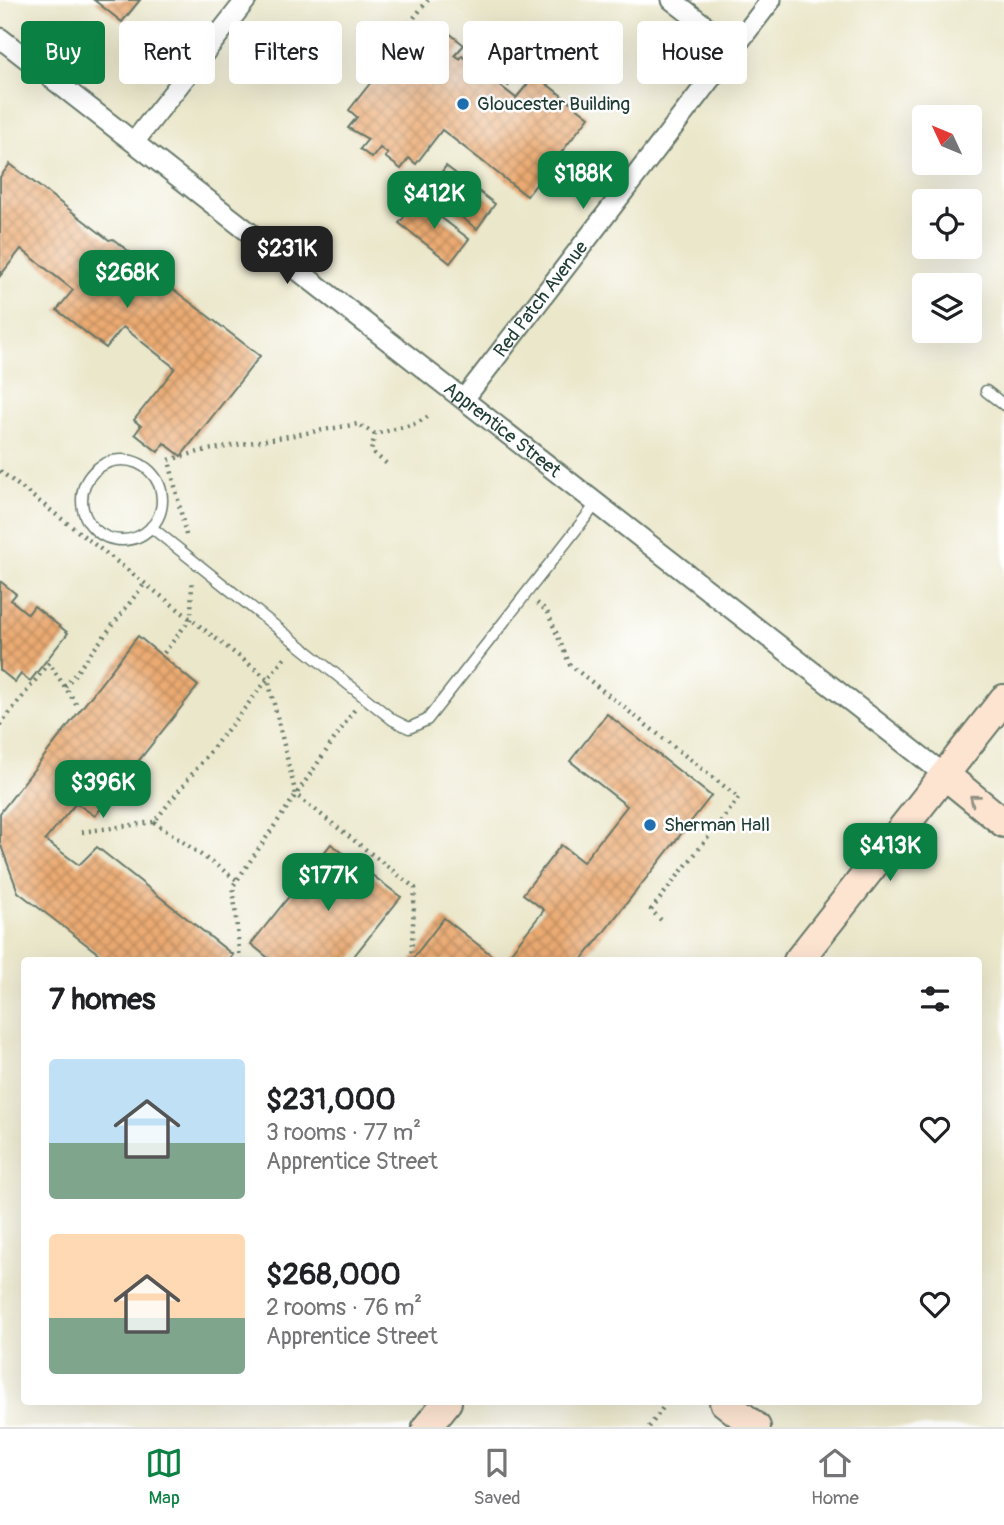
<!DOCTYPE html>
<meta charset="utf-8">
<style>
body{margin:0;font-family:Pangolin,sans-serif;background:#f6f6f6;color:#202124;height:100vh;display:flex;flex-direction:column;font-size:26px;white-space:nowrap}
*{box-sizing:border-box;margin:0}
p{font-size:23px;color:#757577}
.icon{flex:none;width:38px;height:38px;fill:none;stroke:currentColor;stroke-width:2;stroke-linecap:round;stroke-linejoin:round}
.map{position:relative;flex:1;overflow:hidden}
.panel{position:absolute;left:21px;top:957px;width:961px;height:448px;display:flex;flex-direction:column;background:#fff;border-radius:7px;box-shadow:0 7px 28px #0002}
.panel>*{flex:none}
.top-card{position:absolute;left:21px;top:21px;width:962px;height:63px;display:flex;gap:14px}
.needle{width:46px;rotate:314deg}
.fabs{position:absolute;left:912px;top:105px;display:grid;gap:14px}
.fabs a{display:grid;place-items:center;width:70px;height:70px;border-radius:7px;background:#fff;box-shadow:0 7px 28px #0002;font-size:35px}
.price{position:absolute;translate:-50% -60px;padding:0 16px;border-radius:14px;background:#0b8043;color:#fff;font-size:23px;line-height:46px;filter:drop-shadow(0 2px 4px #0008)}
.price::after{content:'';position:absolute;left:50%;top:42px;width:21px;height:16px;margin-left:-10px;background:inherit;clip-path:polygon(0 0,100% 0,50% 100%)}
.price.active{background:#222;color:#fff}
ul{padding:0;list-style:none}
li{display:flex;align-items:center;gap:21px;height:175px;padding:0 28px}
li span{display:grid;place-items:center;flex:none;width:196px;height:140px;border-radius:7px;color:#555}
li>.icon{margin-inline-start:auto}
span .icon{width:84px;height:84px;fill:#fffc;stroke-width:1}
li b{font-size:30px}
h2{display:flex;justify-content:space-between;align-items:center;height:84px;padding:0 28px;font-size:30px}
.tag{padding:0 24px;border-radius:7px;background:#fff;box-shadow:0 7px 28px #0002;font-size:24px;line-height:63px}
.tag.active{background:#0b8043;color:#fff}
.dock{display:flex;justify-content:space-around;align-items:center;height:98px;border-top:2px solid #e0e0e0;background:#fff;font-size:19px;color:#757577}
.dock a{display:grid;justify-items:center;gap:4px}
.dock .active{color:#0b8043}
.map>svg:first-child{display:block}
</style>
<div class="map">
<svg width="1004" height="1427" viewBox="0 0 1004 1427">
<defs>
<pattern id="building-cross-hatch" width="8" height="8" patternUnits="userSpaceOnUse" patternTransform="scale(1.75)"><rect width="8" height="8" fill="#ebaa72"/><path d="M0 0l8 8M0 8l8-8" fill="none" stroke="#be8c5e"/></pattern>
</defs>
<rect width="100%" height="100%" fill="#fff"/>
<filter id="ink" filterUnits="userSpaceOnUse"><feTurbulence type="fractalNoise" baseFrequency=".0143" numOctaves="2"/><feDisplacementMap in="SourceGraphic" scale="14" xChannelSelector="R" yChannelSelector="G"/><feConvolveMatrix kernelMatrix="1 2 1 2 8 2 1 2 1" color-interpolation-filters="sRGB"/></filter>
<filter id="wash" filterUnits="userSpaceOnUse"><feTurbulence type="fractalNoise" baseFrequency=".00686" numOctaves="4" result="noise"/><feDisplacementMap in="SourceGraphic" scale="28" xChannelSelector="R" yChannelSelector="G"/><feGaussianBlur stdDeviation="1.57" result="paint"/><feColorMatrix in="noise" values="0 0 0 0 0 0 0 0 0 0 0 0 0 0 0 0 0 1.4 0 .05"/><feComposite in="paint" operator="in"/></filter>
<g filter="url(#wash)">
<rect width="100%" height="100%" fill="#ebe7cb"/>
<g id="blocks">
<g fill="url(#building-cross-hatch)">
<path d="M94 0H140L122 22Z"/>
<path d="M421 22 439 36 437 39 441 43 449 33 464 45 455 55 460 59 462 56 516 98 535 75 589 117 527 196 442 130 416 164 409 158 401 169 385 157 388 154 380 148 372 158 360 149 368 139 348 128 357 117 349 110 409 34 414 37 413 33Z"/>
<path d="M10 164 109 240 113 239 163 278 161 280 260 356 181 456 164 443 158 452 135 434 141 426 134 420 175 368 123 327 106 348 57 310 73 290 21 249 0 276V177Z"/>
<path d="M446 166 495 204 477 229 428 191Z"/>
<path d="M418 200 469 239 450 263 399 223Z"/>
<path d="M0 581 16 594 11 600 28 614 34 606 68 633 30 681 21 674 15 682 0 670Z"/>
<path d="M138 636 198 686 95 816 76 803 45 840 79 865 97 847 233 955 228 961H108L18 892 0 843V813Z"/>
<path d="M607 714 711 796 581 961H504L544 910 523 894 561 845 583 862 627 806 570 761Z"/>
<path d="M331 844 401 897 350 961H272L251 944Z"/>
<path d="M444 918 499 961H411Z"/>
</g>
</g>
</g>
<g filter="url(#ink)">
<use href="#blocks" fill-opacity="0" stroke="#667869" stroke-width="2"/>
<g fill="none" stroke-linecap="round" stroke-linejoin="round">
<defs>
<g id="lane">
<path d="M986 391 1004 405"/>
<circle cx="122" cy="500" r="40"/>
<path d="M151 527 393 720 409 728 427 720 597 503"/>
</g>
<g id="street">
<path d="M672 0 734 48"/>
<path id="s1" d="M0 38 945 775"/>
<path d="M134 142 246 0"/>
<path id="s2" d="M464 399 771 0"/>
</g>
<g id="secondary">
<path d="M945 775 1004 823"/>
<path d="M798 961 1004 699"/>
<path d="M724 1402 756 1427"/>
<path d="M427 1427 447 1402"/>
</g>
</defs>
<use href="#lane" stroke="#667869" stroke-width="13"/>
<use href="#street" stroke="#667869" stroke-width="23"/>
<use href="#secondary" stroke="#667869" stroke-width="32"/>
<g stroke="#667869" stroke-width="4.5" stroke-dasharray="2 5" stroke-linecap="butt">
<path d="M366 78 428 0"/>
<path d="M507 86 531 55"/>
<path d="M375 434 371 451 387 464"/>
<path d="M0 471 268 679 296 795 415 888 411 961"/>
<path d="M186 535 169 460 202 451 358 424 375 434 415 424 429 416"/>
<path d="M537 603 547 611 570 665 739 798 651 910 663 922"/>
<path d="M164 653 191 618 192 579"/>
<path d="M65 687 145 583"/>
<path d="M0 725 49 663 77 705"/>
<path d="M154 822 237 880"/>
<path d="M82 832 154 822 287 655"/>
<path d="M240 961 233 886 355 709"/>
<path d="M649 1427 667 1402"/>
</g>
<use href="#lane" stroke="#fff" stroke-width="10"/>
<use href="#street" stroke="#fff" stroke-width="19"/>
<use href="#secondary" stroke="#fde4d1" stroke-width="28"/>
</g>
<defs><path id="oneway-chevron" d="M-2-3.5L2.5 0L-2 3.5" fill="none" stroke-width="1.6" stroke-linecap="round" stroke-linejoin="round" transform="scale(1.75)"/></defs>
<use stroke="#8e9082" href="#oneway-chevron" transform="translate(974 799) rotate(-141)"/>
</g>
<g fill="#1f6fb2" stroke="#fff" stroke-width="2.5">
<circle cx="463" cy="104" r="7"/>
<circle cx="650" cy="825" r="7"/>
</g>
<g text-anchor="middle" dominant-baseline="central" stroke-width="5" stroke-linejoin="round" paint-order="stroke">
<g font-size="19" fill="#1f3d34" stroke="#fff" text-anchor="start">
<text x="477" y="104">Gloucester Building</text>
<text x="664" y="825">Sherman Hall</text>
</g>
<g font-size="19" fill="#1f3d34" stroke="#fff">
<text stroke="none"><textPath href="#s2" startOffset="126">Red Patch Avenue</textPath></text>
<text stroke="none"><textPath href="#s1" startOffset="637">Apprentice Street</textPath></text>
</g>
</g>
</svg>
<div class="fabs">
<a><svg class="needle" viewBox="-14 -14 28 28"><path d="M0-13l5 13h-10z" fill="#e53935"/><path d="M0 13l5-13h-10z" fill="#757577"/></svg></a>
<a><svg class="icon" aria-label="locate" viewBox="0 0 24 24"><circle cx="12" cy="12" r="6"/><path d="M12 2v4M12 18v4M2 12h4M18 12h4"/></svg></a>
<a><svg class="icon" aria-label="layers" viewBox="0 0 24 24"><path d="M12 4l9 5-9 5-9-5zM3 14l9 5 9-5"/></svg></a>
</div>
<b class="price" style="left:583px;top:211px">$188K</b>
<b class="price" style="left:434px;top:231px">$412K</b>
<b class="price active" style="left:287px;top:286px">$231K</b>
<b class="price" style="left:127px;top:310px">$268K</b>
<b class="price" style="left:103px;top:820px">$396K</b>
<b class="price" style="left:890px;top:883px">$413K</b>
<b class="price" style="left:328px;top:913px">$177K</b>
<div class="top-card">
<a class="tag active">Buy</a>
<a class="tag">Rent</a>
<a class="tag">Filters</a>
<a class="tag">New</a>
<a class="tag">Apartment</a>
<a class="tag">House</a>
</div>
<section class="panel">
<h2>7 homes<svg class="icon" aria-label="filters" viewBox="0 0 24 24"><path d="M4 7h16M4 17h16"/><circle cx="9" cy="7" r="2"/><circle cx="15" cy="17" r="2"/></svg></h2>
<ul>
<li><span style="background:linear-gradient(#bfe0f5 60%,#7fa58c 0)"><svg class="icon" aria-label="home" viewBox="0 0 24 24"><path d="M3 11l9-7 9 7M6 9v11h12V9"/></svg></span><div><b>$231,000</b><p>3 rooms · 77 m²</p><p>Apprentice Street</p></div><svg class="icon" aria-label="heart" viewBox="0 0 24 24"><path d="M12 20l-8-8c-3-5 5-10 8-4 3-6 11-1 8 4z"/></svg></li>
<li><span style="background:linear-gradient(#ffd9b3 60%,#7fa58c 0)"><svg class="icon" aria-label="home" viewBox="0 0 24 24"><path d="M3 11l9-7 9 7M6 9v11h12V9"/></svg></span><div><b>$268,000</b><p>2 rooms · 76 m²</p><p>Apprentice Street</p></div><svg class="icon" aria-label="heart" viewBox="0 0 24 24"><path d="M12 20l-8-8c-3-5 5-10 8-4 3-6 11-1 8 4z"/></svg></li>
</ul>
</section>
</div>
<nav class="dock">
<a class="active"><svg class="icon" aria-label="map" viewBox="0 0 24 24"><path d="M3 6l6-2 6 2 6-2v14l-6 2-6-2-6 2zM9 4v14M15 6v14"/></svg>Map</a>
<a><svg class="icon" aria-label="saved" viewBox="0 0 24 24"><path d="M7 4h10v16l-5-4-5 4z"/></svg>Saved</a>
<a><svg class="icon" aria-label="home" viewBox="0 0 24 24"><path d="M3 11l9-7 9 7M6 9v11h12V9"/></svg>Home</a>
</nav>
